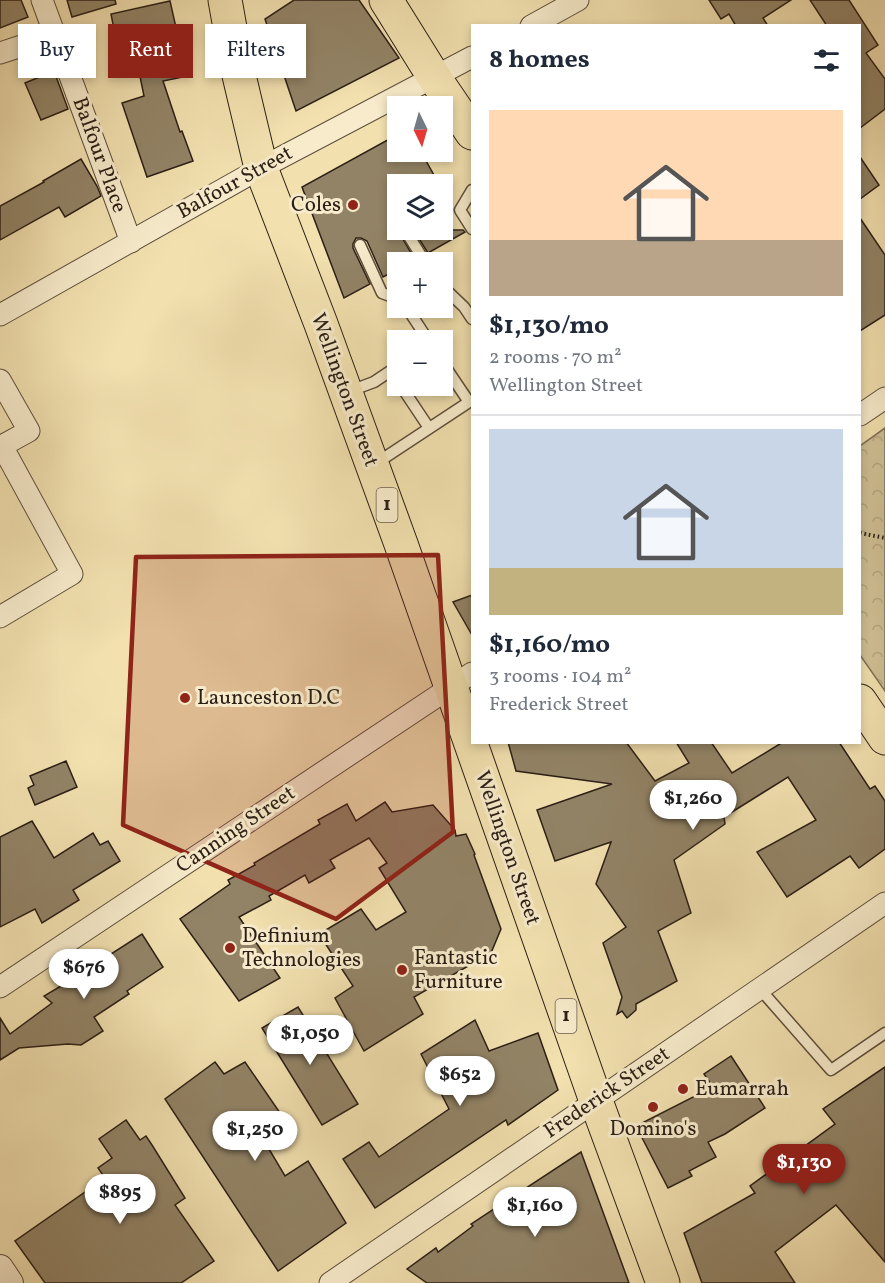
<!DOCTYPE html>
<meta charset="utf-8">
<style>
body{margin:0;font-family:Vollkorn,serif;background:#f6f6f7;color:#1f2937;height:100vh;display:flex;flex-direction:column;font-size:22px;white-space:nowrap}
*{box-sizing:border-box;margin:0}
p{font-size:20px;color:#747a83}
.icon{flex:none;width:33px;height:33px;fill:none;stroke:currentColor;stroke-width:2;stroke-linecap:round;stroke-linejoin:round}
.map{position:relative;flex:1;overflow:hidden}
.panel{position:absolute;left:471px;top:24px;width:390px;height:720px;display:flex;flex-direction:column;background:#fff;border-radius:0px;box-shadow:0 3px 9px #0003}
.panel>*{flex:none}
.banner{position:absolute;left:18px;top:24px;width:363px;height:54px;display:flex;gap:12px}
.needle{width:39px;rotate:175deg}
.controls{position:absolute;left:387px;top:96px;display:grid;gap:12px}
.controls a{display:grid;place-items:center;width:66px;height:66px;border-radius:0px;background:#fff;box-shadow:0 3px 9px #0003;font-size:30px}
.price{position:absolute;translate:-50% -51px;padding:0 14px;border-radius:21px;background:#fff;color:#222;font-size:20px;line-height:39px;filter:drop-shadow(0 2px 3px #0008)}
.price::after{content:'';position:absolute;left:50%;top:36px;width:18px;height:14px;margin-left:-9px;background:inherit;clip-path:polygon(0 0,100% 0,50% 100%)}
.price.current{background:#8f2418;color:#fff}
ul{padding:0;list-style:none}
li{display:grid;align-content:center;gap:12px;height:318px;padding:0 18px}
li+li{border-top:2px solid #e0e1e3}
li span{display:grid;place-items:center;height:186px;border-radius:0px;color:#555}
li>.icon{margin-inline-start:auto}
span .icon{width:108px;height:108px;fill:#fffc;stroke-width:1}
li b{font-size:26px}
h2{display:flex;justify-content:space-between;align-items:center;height:72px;padding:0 18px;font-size:26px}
.chip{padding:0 21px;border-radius:0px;background:#fff;box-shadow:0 3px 9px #0003;font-size:21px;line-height:54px}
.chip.current{background:#8f2418;color:#fff}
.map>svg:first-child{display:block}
</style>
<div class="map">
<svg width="885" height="1283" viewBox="0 0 885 1283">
<defs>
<pattern id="park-crowns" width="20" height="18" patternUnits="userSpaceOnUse" patternTransform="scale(1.5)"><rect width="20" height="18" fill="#d0bf95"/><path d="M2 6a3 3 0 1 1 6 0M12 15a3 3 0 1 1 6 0" fill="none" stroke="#b3a480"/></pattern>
</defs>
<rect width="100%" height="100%" fill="#f2e0af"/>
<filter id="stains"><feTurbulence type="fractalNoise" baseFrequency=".00333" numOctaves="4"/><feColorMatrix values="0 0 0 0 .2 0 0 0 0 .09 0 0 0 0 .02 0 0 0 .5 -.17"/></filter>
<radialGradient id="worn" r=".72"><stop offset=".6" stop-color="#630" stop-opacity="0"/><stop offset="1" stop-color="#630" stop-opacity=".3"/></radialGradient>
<path fill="url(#park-crowns)" stroke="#7e6f56" stroke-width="1.5" d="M885 428V691L860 655V446Z"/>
<g fill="#928366" stroke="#2b1f16" stroke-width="1.5">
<path d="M0 0H21L28 17 0 28Z"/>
<path d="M67 0H115L116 4 72 17Z"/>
<path d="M294 0H359L399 58 296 111 265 19Z"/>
<path d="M709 0H791L763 18 768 26H736L729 14 721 19Z"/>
<path d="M810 0H849L878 45 866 53 885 79V109L860 128V26H827Z"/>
<path d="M170 1 177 32 174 33 183 77 163 81 180 132 182 131 193 161 147 177 122 103 144 96 133 42 117 45 111 14Z"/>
<path d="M54 71 68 109 41 120 25 83Z"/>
<path d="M393 137 398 146V152H421L439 184H398V230H463L465 232 428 253 416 234 413 231H407L403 235V239L415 260 410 262H398V269L383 277 367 241 361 238H356L353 244V248L370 284 344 298 302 187Z"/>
<path d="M860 157 879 185 860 199Z"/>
<path d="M81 159 97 186 101 196 65 217 59 207 0 240V206L44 182 43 181Z"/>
<path d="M860 218 885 255V315L860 331Z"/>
<path d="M472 595V635L453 602Z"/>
<path d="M508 742H626L655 781 689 763 676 742H711L732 773 783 742H839L870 789 875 786 885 801V849L859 868 850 856 787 897 757 852 816 820 788 777 724 817 725 824 674 860 691 913 658 931 677 981 636 1004V1010L627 1018 622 1011 617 1014 622 997 603 943 626 927 596 884 611 842 555 861 537 810 612 784 516 771Z"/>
<path d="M66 761 77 787 35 805 28 788 34 785 30 776Z"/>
<path d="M385 802 392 812 433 805 455 830 456 836 466 834 475 854 474 855 501 929 491 953 414 997 423 1014 364 1051 335 998 353 986 319 934 361 909 376 930 406 912 379 868 387 863 369 838 330 860 335 868 309 883 305 875 269 896 271 900 239 917 280 978 239 1001 180 919 230 884 228 880 255 865 254 863 320 824 318 820 347 804 356 821Z"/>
<path d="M32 821 54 858 93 833 100 845 108 841 120 861 73 890 79 900 42 923 35 909 0 927V837Z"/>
<path d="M142 934 163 967 127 991 129 994 94 1017 103 1031 81 1045 68 1044 19 1048 0 1060V1018L10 1034 52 1003 44 996 66 983Z"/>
<path d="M298 1007 358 1104 322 1125 262 1028Z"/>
<path d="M475 1020 489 1051 538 1033 558 1090 508 1125 506 1120 375 1208 343 1159 369 1142 379 1157 449 1109 421 1054Z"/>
<path d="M731 1056 765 1108 725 1134 708 1142 716 1157 689 1171 692 1176 668 1188 636 1126 713 1087 704 1074Z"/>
<path d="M215 1062 224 1074 245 1062 289 1126 263 1139 285 1176 308 1161 346 1223 278 1271 165 1099Z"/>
<path d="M885 1067V1262L836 1205 775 1252 795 1283H702L684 1233 755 1193 750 1186 835 1124 823 1109Z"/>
<path d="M126 1120 140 1140 146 1136 152 1145 185 1198 175 1205 214 1261 181 1283H45L15 1241 105 1178 98 1168 112 1158 99 1139Z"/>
<path d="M581 1152 629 1283H427L407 1269 436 1248 438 1252 473 1226 471 1224Z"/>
</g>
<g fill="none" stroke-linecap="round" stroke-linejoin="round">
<defs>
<g id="service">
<path d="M472 190 460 210 472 229"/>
<path d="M410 238 425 262"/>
<path d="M360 245 382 293 398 299"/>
<path d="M442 286 464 307 472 319"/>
<path d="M407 308 428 340"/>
<path d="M401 386 429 428"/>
<path d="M350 391 374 382 398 366"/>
<path d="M375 464 469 402 442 362"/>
<path d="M760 989 831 1070 885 1033"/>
</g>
<g id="minor">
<path d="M42 0 131 242"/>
<path d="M531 26 578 0"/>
<path d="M0 53 55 35"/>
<path d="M0 315 261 168 472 57"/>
<path d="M0 380 29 431 0 447"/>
<path d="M860 415 885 398"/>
<path d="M0 617 72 574 2 446"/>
<path d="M0 987 472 673"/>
<path d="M330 1283 885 903"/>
</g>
<path id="tertiary" d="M0 1268 10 1283"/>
<g id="trunk">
<path d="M225 0 237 67 261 168 321 324 401 544 596 1101 663 1283"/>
<path d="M386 0 434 77 472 133"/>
<path d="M860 701 885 738"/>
</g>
</defs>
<use href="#service" stroke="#5d4f3c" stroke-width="13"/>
<use href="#minor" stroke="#5d4f3c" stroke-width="23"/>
<use href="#tertiary" stroke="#5d4f3c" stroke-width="28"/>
<use href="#trunk" stroke="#2b1f16" stroke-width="35"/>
<path stroke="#2b1f16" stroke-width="4" stroke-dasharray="1.5 3" stroke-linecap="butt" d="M860 533 885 538"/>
<use href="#service" stroke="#f7ebcb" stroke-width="10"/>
<use href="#minor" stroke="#f7ebcb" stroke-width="21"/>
<use href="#tertiary" stroke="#f7ebcb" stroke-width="26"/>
<use href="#trunk" stroke="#f2e0af" stroke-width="33"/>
</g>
<path fill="#8f2418" fill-opacity="0.2" stroke="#8f2418" stroke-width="4.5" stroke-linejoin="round" d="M438 555 453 832 336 919 123 825 136 557Z"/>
<g fill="#8f2418" stroke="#f7ebcb" stroke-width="2">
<circle cx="353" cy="205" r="6"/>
<circle cx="185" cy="698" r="6"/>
<circle cx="230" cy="948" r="6"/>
<circle cx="402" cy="970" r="6"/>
<circle cx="683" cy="1089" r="6"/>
<circle cx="653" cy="1107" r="6"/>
</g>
<g text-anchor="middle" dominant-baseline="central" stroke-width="6" stroke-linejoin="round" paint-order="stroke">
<g fill="#f7ebcb" stroke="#685c4c" stroke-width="1.5">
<rect x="376.5" y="488" width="21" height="34" rx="4.5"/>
<rect x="555.5" y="999" width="21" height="34" rx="4.5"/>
</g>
<g font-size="20" font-weight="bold" fill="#2b1f16">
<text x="387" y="505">1</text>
<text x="566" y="1016">1</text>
</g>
<g font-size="21" fill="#2b1f16" stroke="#f7ebcb">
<text transform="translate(99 155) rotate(70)">Balfour Place</text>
<text transform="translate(235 183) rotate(-29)">Balfour Street</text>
<text transform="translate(344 390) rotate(70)">Wellington Street</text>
<text transform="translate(236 830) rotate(-34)">Canning Street</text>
<text transform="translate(507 848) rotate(71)">Wellington Street</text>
<text transform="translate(607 1093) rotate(-34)">Frederick Street</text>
</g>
<g font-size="21" fill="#2b1f16" stroke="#f7ebcb" text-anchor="start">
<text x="341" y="205" text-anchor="end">Coles</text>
<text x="197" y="698">Launceston D.C</text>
<text x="242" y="936">Definium<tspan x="242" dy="24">Technologies</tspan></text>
<text x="414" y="958">Fantastic<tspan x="414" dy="24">Furniture</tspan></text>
<text x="695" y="1089">Eumarrah</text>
<text x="653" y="1129" text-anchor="middle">Domino's</text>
</g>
</g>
<rect width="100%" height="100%" filter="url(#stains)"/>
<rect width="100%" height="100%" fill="url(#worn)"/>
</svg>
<div class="controls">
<a><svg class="needle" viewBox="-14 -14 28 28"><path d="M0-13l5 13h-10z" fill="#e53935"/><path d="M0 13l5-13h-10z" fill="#747a83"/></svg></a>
<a><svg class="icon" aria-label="layers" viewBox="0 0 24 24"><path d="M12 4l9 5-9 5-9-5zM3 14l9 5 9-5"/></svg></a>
<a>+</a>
<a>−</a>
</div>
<b class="price" style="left:693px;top:831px">$1,260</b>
<b class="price" style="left:84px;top:1000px">$676</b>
<b class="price" style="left:310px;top:1066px">$1,050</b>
<b class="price" style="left:460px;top:1107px">$652</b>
<b class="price" style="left:255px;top:1162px">$1,250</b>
<b class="price current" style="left:804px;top:1195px">$1,130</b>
<b class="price" style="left:120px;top:1225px">$895</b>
<b class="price" style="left:535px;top:1238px">$1,160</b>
<div class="banner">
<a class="chip">Buy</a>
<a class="chip current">Rent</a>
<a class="chip">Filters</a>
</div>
<section class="panel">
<h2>8 homes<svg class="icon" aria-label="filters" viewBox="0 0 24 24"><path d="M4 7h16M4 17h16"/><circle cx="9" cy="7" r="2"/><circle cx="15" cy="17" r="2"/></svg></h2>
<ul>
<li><span style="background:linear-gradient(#ffd9b3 70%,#b9a48a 0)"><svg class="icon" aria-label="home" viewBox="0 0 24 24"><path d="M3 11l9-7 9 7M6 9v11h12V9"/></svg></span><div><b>$1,130/mo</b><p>2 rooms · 70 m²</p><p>Wellington Street</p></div></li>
<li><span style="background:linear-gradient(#c9d6e8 75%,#c2b280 0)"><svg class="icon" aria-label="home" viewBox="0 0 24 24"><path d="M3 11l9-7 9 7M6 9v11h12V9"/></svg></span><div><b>$1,160/mo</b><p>3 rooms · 104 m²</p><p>Frederick Street</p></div></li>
</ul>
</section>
</div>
